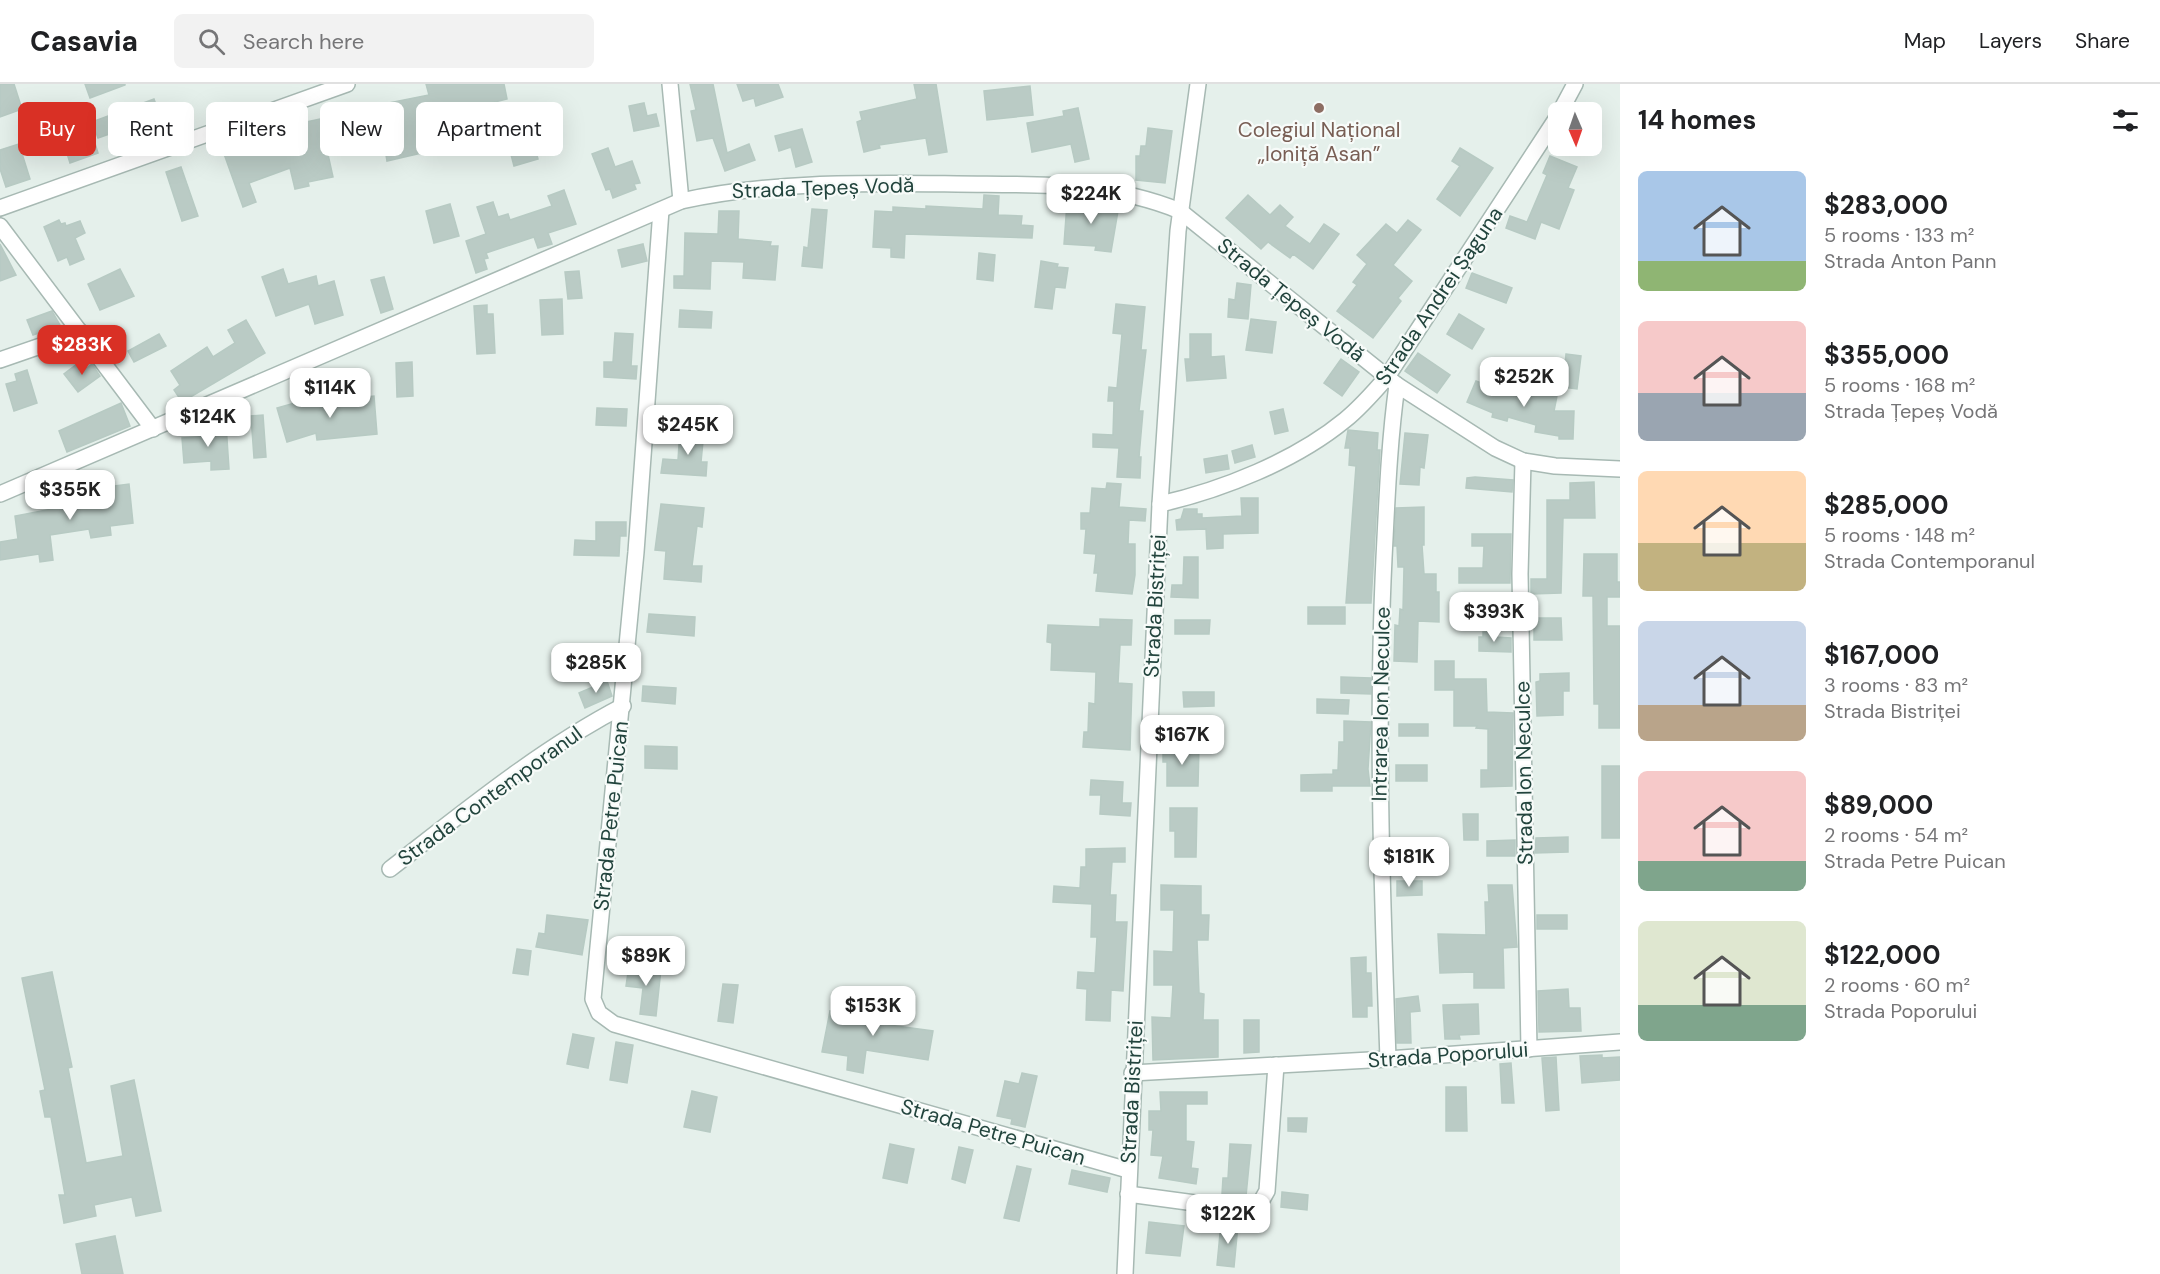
<!DOCTYPE html>
<meta charset="utf-8">
<style>
body{margin:0;font-family:"DM Sans",sans-serif;background:#f2f2f2;color:#202124;height:100vh;display:flex;flex-direction:column;font-size:22px;white-space:nowrap}
*{box-sizing:border-box;margin:0}
p{font-size:20px;color:#757577}
.icon{flex:none;width:33px;height:33px;fill:none;stroke:currentColor;stroke-width:2;stroke-linecap:round;stroke-linejoin:round}
.map{position:relative;flex:1;overflow:hidden}
.details{display:flex;flex-direction:column;background:#fff;width:540px}
.details>*{flex:none}
.guide{position:absolute;left:18px;top:18px;width:570px;height:54px;display:flex;gap:12px}
.needle{width:39px;rotate:178deg}
.controls{position:absolute;left:1548px;top:18px;display:grid;gap:12px}
.controls a{display:grid;place-items:center;width:54px;height:54px;border-radius:9px;background:#fff;box-shadow:0 6px 24px #0002;font-size:30px}
.price{position:absolute;translate:-50% -51px;padding:0 14px;border-radius:12px;background:#fff;color:#222;font-size:20px;line-height:39px;filter:drop-shadow(0 2px 3px #0008)}
.price::after{content:'';position:absolute;left:50%;top:36px;width:18px;height:14px;margin-left:-9px;background:inherit;clip-path:polygon(0 0,100% 0,50% 100%)}
.price.on{background:#d93025;color:#fff}
ul{padding:0;list-style:none}
li{display:flex;align-items:center;gap:18px;height:150px;padding:0 18px}
li span{display:grid;place-items:center;flex:none;width:168px;height:120px;border-radius:9px;color:#555}
li>.icon{margin-inline-start:auto}
span .icon{width:72px;height:72px;fill:#fffc;stroke-width:1}
li b{font-size:26px}
h2{display:flex;justify-content:space-between;align-items:center;height:72px;padding:0 18px;font-size:26px}
.chip{padding:0 21px;border-radius:9px;background:#fff;box-shadow:0 6px 24px #0002;font-size:21px;line-height:54px}
.chip.on{background:#d93025;color:#fff}
header{display:flex;align-items:center;gap:36px;box-sizing:border-box;height:84px;padding:0 30px;background:#fff;border-bottom:2px solid #e0e0e0}
header strong{font-size:28px}
nav{display:flex;gap:33px;margin-inline-start:auto;font-size:21px}
.search{width:420px;height:54px;background:#f2f2f2;display:flex;align-items:center;gap:15px;box-sizing:border-box;padding:0 21px;border-radius:9px;color:#757577;font-size:22px}
main{display:flex;flex:1;min-height:0}
.map>svg:first-child{display:block}
</style>
<header>
<strong>Casavia</strong>
<div class="search"><svg class="icon" aria-label="search" viewBox="0 0 24 24"><circle cx="10" cy="10" r="6"/><path d="M15 15l6 6"/></svg>Search here</div>
<nav><a>Map</a><a>Layers</a><a>Share</a></nav>
</header>
<main>
<div class="map">
<svg width="1620" height="1190" viewBox="0 0 1620 1190">
<rect width="100%" height="100%" fill="#e5f0eb"/>
<g fill="#bacbc5" stroke="#b7cac3" stroke-width="1.5">
<path d="M0 0H14L22 25 0 33Z"/>
<path d="M85 0H125V1L90 14Z"/>
<path d="M426 0H504L507 15 451 29 454 40 434 46 439 65 387 77 382 47 367 50 363 24 429 11Z"/>
<path d="M690 0H713L727 69 749 60 755 76 725 87 713 54 697 57 691 27 696 26Z"/>
<path d="M737 0H778L783 13 756 22 754 14 743 17Z"/>
<path d="M914 0H936L947 68 929 71 926 54 879 61 880 64 864 68 857 38 862 36 860 28 917 15Z"/>
<path d="M1030 2 1033 31 987 36 984 7Z"/>
<path d="M154 15 165 46 137 56 132 42 98 54 92 38Z"/>
<path d="M644 19 647 32 656 30 659 42 634 47 629 22Z"/>
<path d="M1078 24 1089 75 1075 78 1071 60 1032 68 1027 39 1064 32 1063 27Z"/>
<path d="M330 33 334 55 325 57 333 93 308 98 309 102 295 105 290 84 249 99 256 118 243 123 223 67 303 45 301 39Z"/>
<path d="M529 42 538 75 514 82 505 48Z"/>
<path d="M1148 44 1172 47 1165 99 1136 96V72H1140L1141 62H1146Z"/>
<path d="M802 45 812 78 796 83 791 63 779 67 775 52Z"/>
<path d="M93 53 98 69 70 79 65 63Z"/>
<path d="M19 60 30 95 6 103 0 85V66Z"/>
<path d="M608 64 615 83 632 77 640 99 634 100 636 105 613 114 610 105 606 106 592 70Z"/>
<path d="M1460 64 1493 84 1460 132 1437 115 1460 82 1452 77Z"/>
<path d="M1550 72 1577 83 1568 104 1574 106 1559 145 1541 138 1535 155 1506 144 1510 132 1527 138 1547 91 1543 89Z"/>
<path d="M181 83 198 132 182 137 166 88Z"/>
<path d="M564 106 576 140 548 149 552 160 538 164 534 153 486 169 488 174 484 175 487 185 476 189 466 157 486 150 477 123 493 118 498 133 508 130 510 136 552 122 548 112Z"/>
<path d="M984 111 999 112 998 131 1022 132 1021 141 1033 142 1032 154 905 150 904 174 891 173V164L873 163 875 127 893 128V123L926 125V122L983 125Z"/>
<path d="M1248 111 1270 131 1280 121 1293 133 1285 142 1310 160 1324 140 1339 150 1313 185 1293 170 1290 174 1268 158 1261 165 1226 134Z"/>
<path d="M1103 118 1119 121 1111 168 1095 166 1096 162 1064 160 1067 119 1102 122Z"/>
<path d="M450 120 459 152 434 159 426 127Z"/>
<path d="M812 125 827 126 822 184 802 182 804 163 808 164Z"/>
<path d="M719 127H739L738 155 771 158 770 162H778L775 196 743 194 744 178 711 177 710 205 674 204V192H684L685 149 718 150Z"/>
<path d="M59 136 61 140 65 139 66 142 80 137 85 149 75 154 84 175 70 181 67 173 58 177 44 143Z"/>
<path d="M1408 136 1421 146 1393 181 1412 197 1398 214 1401 217 1373 254 1337 227 1357 201 1353 198 1367 180 1357 171 1386 140 1397 149Z"/>
<path d="M0 160 16 191 0 197Z"/>
<path d="M643 160 647 177 622 183 618 166Z"/>
<path d="M979 169 995 171 993 197 977 195Z"/>
<path d="M1041 177 1058 180 1057 183 1068 184 1065 204 1055 203 1052 225 1035 223Z"/>
<path d="M120 185 134 212 100 226 88 200Z"/>
<path d="M283 185 288 200 316 192 318 202 334 197 343 231 315 240 309 220 276 232 262 193Z"/>
<path d="M579 187 582 214 568 215 565 188Z"/>
<path d="M1472 189 1512 204 1506 219 1466 204Z"/>
<path d="M384 193 393 225 381 229 371 196Z"/>
<path d="M1237 199 1251 201 1248 235 1228 233 1229 215 1235 216Z"/>
<path d="M562 215 563 250 542 251 540 216Z"/>
<path d="M1116 220 1145 223 1141 266H1146L1139 327H1143L1139 373H1141L1140 394 1117 393 1119 364 1093 363V350L1113 351 1114 317H1108L1109 303 1117 304 1122 250 1113 249Z"/>
<path d="M487 221V230H493L495 269 477 270 474 222Z"/>
<path d="M680 226 712 228 711 244 679 243Z"/>
<path d="M52 227 60 241 33 251 27 236Z"/>
<path d="M1459 230 1484 245 1472 265 1447 250Z"/>
<path d="M1251 235 1276 238 1272 269 1246 266Z"/>
<path d="M246 236 265 269 182 318 174 306 180 301 171 287 207 263 213 273 235 259 228 246Z"/>
<path d="M615 249 633 250 631 282H637L636 295 604 293V278H613Z"/>
<path d="M159 250 166 262 134 278 128 267Z"/>
<path d="M1190 250H1211V273L1224 272 1226 294 1187 297 1185 275H1190Z"/>
<path d="M1418 269 1450 291 1437 309 1405 287Z"/>
<path d="M1566 270 1581 272 1577 305 1563 303Z"/>
<path d="M1341 275 1359 288 1342 312 1324 299Z"/>
<path d="M81 277 87 284 92 280 100 292 78 308 64 290Z"/>
<path d="M412 278 413 312 397 313 396 279Z"/>
<path d="M27 286 37 319 14 327 6 300 17 297 15 290Z"/>
<path d="M1476 297 1499 306 1501 299 1520 305 1522 298 1537 303 1535 309 1557 312 1554 327H1574L1573 355H1559V352L1535 348 1536 341 1508 333 1507 337 1492 333 1493 329 1467 318Z"/>
<path d="M374 312 377 350 317 356 316 349 287 358 277 324 302 317 303 320Z"/>
<path d="M121 319 130 342 67 368 59 347Z"/>
<path d="M597 324 627 325 626 342 596 341Z"/>
<path d="M1283 325 1288 347 1275 350 1270 328Z"/>
<path d="M263 331 266 373 254 374 251 332Z"/>
<path d="M226 340 229 385 211 386V377L184 379 182 354 209 352 208 341Z"/>
<path d="M680 345 704 347 701 378H707L706 392 661 389 663 375 678 376Z"/>
<path d="M1348 346 1378 349 1377 366H1380L1371 519H1346L1356 382 1349 381 1350 364H1345Z"/>
<path d="M1405 349 1428 351 1424 384 1420 383 1419 401 1400 400Z"/>
<path d="M1252 361 1255 373 1235 379 1232 367Z"/>
<path d="M1227 371 1229 385 1206 389 1204 375Z"/>
<path d="M1475 393 1513 396 1512 408 1466 404 1467 394Z"/>
<path d="M1594 398 1595 434H1563L1561 509 1531 510V495H1547V416H1570V399Z"/>
<path d="M1107 399 1121 400 1119 423 1146 425 1145 437 1129 436 1128 460H1135V491L1132 510 1096 507 1098 489H1094L1096 470 1084 469 1086 445H1081V429H1090L1092 404 1106 405Z"/>
<path d="M129 400 133 439 110 442 111 451 91 454 89 445 50 451 53 476 40 478 39 470 0 476V458L18 455 15 432 52 425 50 416 84 411V406Z"/>
<path d="M1241 414H1258V449L1223 450V464L1207 465 1206 445 1177 446 1176 436 1181 435 1184 425H1197V430H1202V434L1242 432Z"/>
<path d="M661 420 704 424 702 443 697 442 692 482H702L701 498 664 495 666 467 655 466Z"/>
<path d="M1424 423V461H1422L1424 490H1436V508H1439V538L1418 537 1417 578 1394 577 1395 541 1399 542 1400 525 1403 526 1404 483H1398L1397 462H1394L1396 424Z"/>
<path d="M596 438H626V452H620L619 472 574 471 575 456 596 457Z"/>
<path d="M1472 450H1511L1510 499H1459V484H1483L1484 462H1472Z"/>
<path d="M1584 470H1617V498H1620V513H1607V542H1620V644H1599V620H1594L1593 512H1583Z"/>
<path d="M1184 473H1198V514L1171 513 1172 501H1183Z"/>
<rect x="1308" y="523" width="37" height="17"/>
<path d="M649 530 695 533 694 552 647 548Z"/>
<path d="M1534 534H1561L1562 556H1534Z"/>
<path d="M1100 535 1132 536 1131 561H1120L1118 599 1132 600 1130 666 1083 663 1084 648H1088L1089 619 1095 620 1096 588 1051 586 1052 559 1047 558 1048 541 1100 543Z"/>
<path d="M1175 536H1210L1209 550H1175Z"/>
<path d="M1483 548H1496V553L1511 554V568L1479 567V553H1483Z"/>
<path d="M1435 577H1454V595H1486L1487 628 1513 629 1512 702 1481 703V686H1488V645L1476 644 1477 642H1454V606H1435Z"/>
<path d="M1569 589V607H1563V631L1537 632 1536 598 1540 597V590Z"/>
<path d="M1341 593 1371 594V610L1341 609Z"/>
<path d="M607 597 612 612 585 624 579 609Z"/>
<path d="M643 602 676 604 675 620 642 617Z"/>
<path d="M1183 608H1214V622L1184 623Z"/>
<path d="M1317 615 1349 616 1348 630 1317 629Z"/>
<path d="M1344 637 1371 638 1368 685 1370 702H1332V707H1301V691L1333 690V686H1338L1339 658H1344Z"/>
<rect x="1399" y="640" width="29" height="12"/>
<path d="M645 662 677 663V685L645 684Z"/>
<path d="M1199 663 1198 702H1167V678H1163V664Z"/>
<rect x="1396" y="681" width="31" height="16"/>
<rect x="1602" y="682" width="18" height="72"/>
<path d="M1091 696 1123 698 1122 719H1131L1130 732 1100 730 1101 711H1090Z"/>
<path d="M1170 724H1197L1196 773H1175V747H1170Z"/>
<path d="M1463 730H1478V756H1464Z"/>
<path d="M1568 753V768L1535 769 1536 754Z"/>
<path d="M1515 756V772H1487V757Z"/>
<path d="M1125 764V778H1112L1110 811H1116L1115 838H1127L1123 907 1111 906 1110 937 1086 936 1087 905 1077 904 1078 888 1095 889 1097 853H1091L1092 820 1053 818 1054 802 1080 804 1081 783H1086V765Z"/>
<path d="M1397 797H1422V811L1397 812Z"/>
<path d="M1161 801 1201 802V831H1209L1208 856H1197L1199 909 1204 910 1203 936H1218V973L1153 976 1152 933 1171 934 1173 901H1154V867L1173 868 1174 826H1161Z"/>
<path d="M1488 801H1512L1517 863 1503 864 1504 904H1474V888L1440 889 1438 850 1486 851 1485 818H1489Z"/>
<path d="M547 831 588 836 582 871 536 863 539 849 545 850Z"/>
<rect x="1537" y="831" width="30" height="14"/>
<path d="M617 854 634 856 632 874 615 871Z"/>
<path d="M517 865 531 867 528 891 513 889Z"/>
<path d="M1366 873V889H1371L1372 922H1367V933H1353L1351 874Z"/>
<path d="M629 882 661 885 656 932 640 930 643 904 626 902Z"/>
<path d="M52 888 72 983 68 984 86 1079 123 1072 111 1002 134 996 161 1127 136 1132 132 1113 94 1121 96 1132 64 1139 59 1111H65L51 1033H45L40 1007 45 1006 22 894Z"/>
<path d="M723 900 738 901 733 939 718 937Z"/>
<path d="M1568 905 1569 924H1580L1581 947 1539 948 1538 907Z"/>
<path d="M1418 912 1420 927 1410 928 1411 959H1397L1396 915Z"/>
<path d="M877 920 891 921 889 941 933 947 928 976 866 966 863 989 847 986 848 972 822 968 830 927 854 932 855 925 876 928Z"/>
<path d="M1478 920 1479 950 1459 951 1460 955H1445L1443 921Z"/>
<path d="M1244 936H1259V968L1244 969Z"/>
<path d="M573 950 594 954 588 984 567 980Z"/>
<path d="M616 958 633 961 627 999 610 996Z"/>
<path d="M1602 971V974L1620 973V996L1582 999 1580 972Z"/>
<path d="M1556 973 1559 1026 1546 1027 1542 974Z"/>
<path d="M1511 979 1514 1019H1502L1500 980Z"/>
<path d="M1022 989 1037 992 1025 1043 1011 1040 1012 1035 997 1032 1005 997 1019 1000Z"/>
<path d="M1446 1003H1466L1467 1047H1446Z"/>
<path d="M692 1007 717 1013 710 1048 684 1043Z"/>
<path d="M1160 1008H1207V1020H1186V1057L1194 1058 1191 1084 1198 1085 1196 1100 1159 1094 1163 1072 1151 1071 1153 1046H1149V1027H1161Z"/>
<path d="M1288 1034H1307L1306 1048 1288 1047Z"/>
<path d="M890 1060 914 1065 907 1099 883 1094Z"/>
<path d="M1230 1060 1251 1061 1246 1112 1222 1110 1223 1094H1228Z"/>
<path d="M959 1063 973 1066 965 1099 952 1095Z"/>
<path d="M1017 1082 1031 1085 1019 1137 1004 1134Z"/>
<path d="M1072 1086 1110 1094 1107 1108 1069 1100Z"/>
<path d="M1282 1108 1308 1111 1307 1126 1281 1123Z"/>
<path d="M1149 1138 1184 1142 1180 1172 1146 1169Z"/>
<path d="M1221 1139 1238 1141 1234 1183 1217 1181Z"/>
<path d="M115 1152 123 1190H82L76 1160Z"/>
</g>
<g fill="none" stroke-linecap="round" stroke-linejoin="round">
<defs>
<g id="minor">
<path d="M670 0 681 117"/>
<path d="M1560 28 1575 0"/>
<path d="M0 124 347 0"/>
<path d="M661 126 636 468 593 915 599 929 614 940 1128 1086"/>
<path d="M0 142 153 345"/>
<path d="M0 276 81 248"/>
<path d="M1523 377 1520 490 1529 965"/>
<path d="M0 410 681 117C773 97 864 99 957 100 1035 101 1107 97 1180 127L1397 301 1495 364 1523 377 1555 382 1620 385"/>
<path d="M1160 420C1222 406 1295 377 1345 336 1360 324 1374 308 1387 293L1558 32"/>
<path d="M390 785C465 727 539 666 623 622"/>
<path d="M1388 975C1382 808 1376 641 1384 474 1387 416 1389 359 1397 301"/>
<path d="M1132 989 1388 975 1620 958"/>
<path d="M1128 1110 1247 1126 1259 1121 1267 1107 1276 981"/>
<path d="M1125 1190 1160 420 1178 147 1198 0"/>
</g>
</defs>
<use href="#minor" stroke="#a7b9b3" stroke-width="18"/>
<use href="#minor" stroke="#fff" stroke-width="15"/>
</g>
<circle fill="#8d6e63" stroke="#f7fbf9" stroke-width="2" cx="1319" cy="24" r="6"/>
<g text-anchor="middle" dominant-baseline="central" stroke-width="4.5" stroke-linejoin="round" paint-order="stroke">
<g font-size="21" fill="#785e54" stroke="#f7fbf9">
<text x="1319" y="46">Colegiul Național<tspan x="1319" dy="24">„Ioniță Asan”</tspan></text>
</g>
<g font-size="21" fill="#22443d" stroke="#f7fbf9">
<text transform="translate(823 104) rotate(-2)">Strada Țepeș Vodă</text>
<text transform="translate(1439 212) rotate(-56)">Strada Andrei Șaguna</text>
<text transform="translate(1291 216) rotate(39)">Strada Țepeș Vodă</text>
<text transform="translate(1155 522) rotate(-87)">Strada Bistriței</text>
<text transform="translate(1381 620) rotate(-89)">Intrarea Ion Neculce</text>
<text transform="translate(1524 689) rotate(-91)">Strada Ion Neculce</text>
<text transform="translate(490 712) rotate(-36)">Strada Contemporanul</text>
<text transform="translate(611 732) rotate(-84)">Strada Petre Puican</text>
<text transform="translate(1448 971) rotate(-4)">Strada Poporului</text>
<text transform="translate(1132 1008) rotate(-87)">Strada Bistriței</text>
<text transform="translate(993 1048) rotate(16)">Strada Petre Puican</text>
</g>
</g>
</svg>
<div class="controls">
<a><svg class="needle" viewBox="-14 -14 28 28"><path d="M0-13l5 13h-10z" fill="#e53935"/><path d="M0 13l5-13h-10z" fill="#757577"/></svg></a>
</div>
<b class="price" style="left:1091px;top:141px">$224K</b>
<b class="price on" style="left:82px;top:292px">$283K</b>
<b class="price" style="left:1524px;top:324px">$252K</b>
<b class="price" style="left:330px;top:335px">$114K</b>
<b class="price" style="left:208px;top:364px">$124K</b>
<b class="price" style="left:688px;top:372px">$245K</b>
<b class="price" style="left:70px;top:437px">$355K</b>
<b class="price" style="left:1494px;top:559px">$393K</b>
<b class="price" style="left:596px;top:610px">$285K</b>
<b class="price" style="left:1182px;top:682px">$167K</b>
<b class="price" style="left:1409px;top:804px">$181K</b>
<b class="price" style="left:646px;top:903px">$89K</b>
<b class="price" style="left:873px;top:953px">$153K</b>
<b class="price" style="left:1228px;top:1161px">$122K</b>
<div class="guide">
<a class="chip on">Buy</a>
<a class="chip">Rent</a>
<a class="chip">Filters</a>
<a class="chip">New</a>
<a class="chip">Apartment</a>
</div>
</div>
<section class="details">
<h2>14 homes<svg class="icon" aria-label="filters" viewBox="0 0 24 24"><path d="M4 7h16M4 17h16"/><circle cx="9" cy="7" r="2"/><circle cx="15" cy="17" r="2"/></svg></h2>
<ul>
<li><span style="background:linear-gradient(#a9c7e8 75%,#8fb573 0)"><svg class="icon" aria-label="home" viewBox="0 0 24 24"><path d="M3 11l9-7 9 7M6 9v11h12V9"/></svg></span><div><b>$283,000</b><p>5 rooms · 133 m²</p><p>Strada Anton Pann</p></div></li>
<li><span style="background:linear-gradient(#f6c9c9 60%,#9aa5b1 0)"><svg class="icon" aria-label="home" viewBox="0 0 24 24"><path d="M3 11l9-7 9 7M6 9v11h12V9"/></svg></span><div><b>$355,000</b><p>5 rooms · 168 m²</p><p>Strada Țepeș Vodă</p></div></li>
<li><span style="background:linear-gradient(#ffd9b3 60%,#c2b280 0)"><svg class="icon" aria-label="home" viewBox="0 0 24 24"><path d="M3 11l9-7 9 7M6 9v11h12V9"/></svg></span><div><b>$285,000</b><p>5 rooms · 148 m²</p><p>Strada Contemporanul</p></div></li>
<li><span style="background:linear-gradient(#c9d6e8 70%,#b9a48a 0)"><svg class="icon" aria-label="home" viewBox="0 0 24 24"><path d="M3 11l9-7 9 7M6 9v11h12V9"/></svg></span><div><b>$167,000</b><p>3 rooms · 83 m²</p><p>Strada Bistriței</p></div></li>
<li><span style="background:linear-gradient(#f6c9c9 75%,#7fa58c 0)"><svg class="icon" aria-label="home" viewBox="0 0 24 24"><path d="M3 11l9-7 9 7M6 9v11h12V9"/></svg></span><div><b>$89,000</b><p>2 rooms · 54 m²</p><p>Strada Petre Puican</p></div></li>
<li><span style="background:linear-gradient(#dfe7d0 70%,#7fa58c 0)"><svg class="icon" aria-label="home" viewBox="0 0 24 24"><path d="M3 11l9-7 9 7M6 9v11h12V9"/></svg></span><div><b>$122,000</b><p>2 rooms · 60 m²</p><p>Strada Poporului</p></div></li>
</ul>
</section>
</main>
